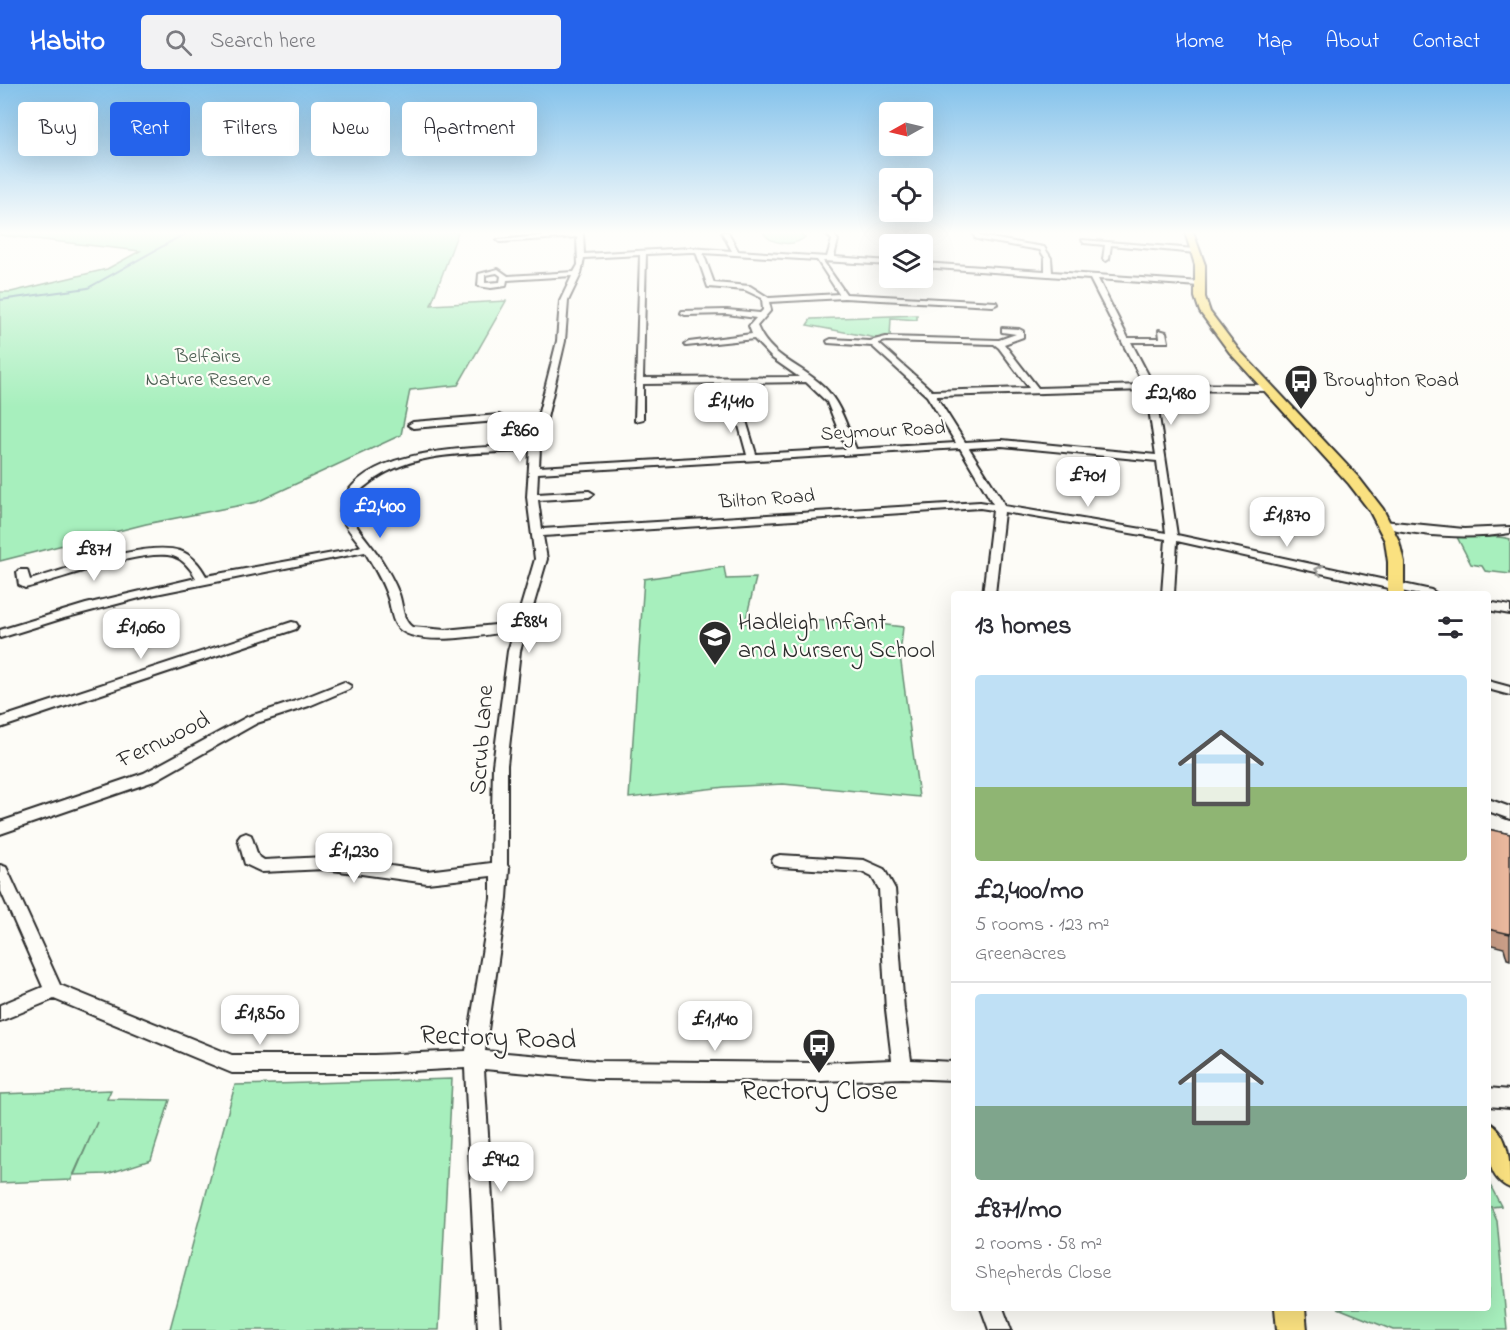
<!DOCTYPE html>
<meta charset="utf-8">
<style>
body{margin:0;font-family:"Indie Flower",sans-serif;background:#f2f2f3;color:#2b2b33;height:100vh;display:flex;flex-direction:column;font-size:22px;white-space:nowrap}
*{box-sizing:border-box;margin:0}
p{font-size:20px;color:#7c7c81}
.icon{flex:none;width:33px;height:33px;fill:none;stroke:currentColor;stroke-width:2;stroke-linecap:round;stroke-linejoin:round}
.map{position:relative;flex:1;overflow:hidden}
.details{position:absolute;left:951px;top:507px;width:540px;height:720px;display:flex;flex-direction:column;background:#fff;border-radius:6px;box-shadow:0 6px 24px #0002}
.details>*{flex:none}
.hud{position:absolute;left:18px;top:18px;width:570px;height:54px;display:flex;gap:12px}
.needle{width:39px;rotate:262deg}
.tools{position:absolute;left:879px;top:18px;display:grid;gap:12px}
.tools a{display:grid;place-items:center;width:54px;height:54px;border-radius:6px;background:#fff;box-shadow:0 6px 24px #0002;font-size:30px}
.price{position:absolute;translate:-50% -51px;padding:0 14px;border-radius:12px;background:#fff;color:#222;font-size:20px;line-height:39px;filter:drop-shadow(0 2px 3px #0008)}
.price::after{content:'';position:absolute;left:50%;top:36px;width:18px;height:14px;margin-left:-9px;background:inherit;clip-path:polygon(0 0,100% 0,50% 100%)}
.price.selected{background:#2563eb;color:#fff}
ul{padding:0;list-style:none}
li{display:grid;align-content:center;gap:12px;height:318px;padding:0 24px}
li+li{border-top:2px solid #e1e1e2}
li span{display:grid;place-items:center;height:186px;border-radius:6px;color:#555}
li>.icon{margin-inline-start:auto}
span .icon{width:108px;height:108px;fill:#fffc;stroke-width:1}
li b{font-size:26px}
h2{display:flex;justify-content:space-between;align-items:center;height:72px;padding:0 24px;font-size:26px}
.chip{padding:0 21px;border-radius:6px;background:#fff;box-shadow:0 6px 24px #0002;font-size:21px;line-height:54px}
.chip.selected{background:#2563eb;color:#fff}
header{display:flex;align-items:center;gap:36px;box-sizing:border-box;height:84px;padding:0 30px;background:#2563eb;color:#fff}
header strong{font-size:28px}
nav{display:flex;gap:33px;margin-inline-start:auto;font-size:21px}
.search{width:420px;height:54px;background:#f2f2f3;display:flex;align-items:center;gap:15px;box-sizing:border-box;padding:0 21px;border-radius:6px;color:#7c7c81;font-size:22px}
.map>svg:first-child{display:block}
</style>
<header>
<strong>Habito</strong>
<div class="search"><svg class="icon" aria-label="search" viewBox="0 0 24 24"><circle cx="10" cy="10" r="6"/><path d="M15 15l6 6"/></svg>Search here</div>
<nav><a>Home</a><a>Map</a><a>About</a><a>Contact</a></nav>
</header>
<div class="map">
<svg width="1510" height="1246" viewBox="0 0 1510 1246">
<rect width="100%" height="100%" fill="#fdfcf7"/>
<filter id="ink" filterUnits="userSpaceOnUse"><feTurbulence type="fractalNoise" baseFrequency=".0167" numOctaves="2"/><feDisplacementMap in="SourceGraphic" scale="12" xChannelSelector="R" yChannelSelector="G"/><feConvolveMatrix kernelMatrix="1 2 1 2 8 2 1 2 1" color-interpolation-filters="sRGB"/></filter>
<g filter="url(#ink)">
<g fill="#a7efbd" stroke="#698d74" stroke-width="1.5">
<path d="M0 148H458L431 221 506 217 458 301 410 306 401 351 257 418 146 440 0 477V208H11L107 185 140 167 0 151Z"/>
<path d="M763 148H797L805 153C795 163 770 161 763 148Z"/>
<path d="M917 231V236L891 234 890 254H876L807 241 811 235Z"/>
<path d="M1456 451C1467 452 1503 452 1510 455V490L1485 487 1482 482 1471 480Z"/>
<path d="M724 483 726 495 756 494 745 539 816 547 818 536 851 540 853 537 903 543 900 571 919 713 783 700 725 703 629 714 644 495Z"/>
<path d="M452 995 439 1246H166L170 1245 235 1001Z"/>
<path d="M111 1006 107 1015 170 1016 151 1076 107 1090 74 1091 97 1038 71 1096 0 1099V1010Z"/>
<path d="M1488 1097 1501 1122 1491 1123 1497 1137 1507 1246H1393L1338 1224H1488Z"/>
</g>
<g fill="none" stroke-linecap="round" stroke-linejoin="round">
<path stroke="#6792a1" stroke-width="2" d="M0 216 88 204 188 148"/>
<defs>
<g id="minor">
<path d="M583 148 584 170 690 164 732 167 722 148H728L738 167 827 173 832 156 824 148H831L838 156 834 173 890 177V181L823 177 846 210 996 218 997 220 993 222 844 214 769 218 771 226 757 242C770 274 802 281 824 303 841 320 847 343 856 365L956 359 927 312 872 262 828 259 827 257 831 255 870 257 886 253 999 256 1016 250 1002 248V244L1019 245 1023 247V253L1004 260 1038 304 1144 301 1090 195 922 183V179L1045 187V174L1040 166 981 156 975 154 973 148H979L980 152 984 153 1044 163 1051 174 1052 188 1202 198 1203 200 1199 202 1098 195 1128 254H1160L1159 246 1166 248 1168 258H1131L1153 300 1269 301 1273 304 1269 307 1155 306 1177 451 1431 506 1437 510H1415L1177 457 1174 510H1162L1166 455 1004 428 995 510H983L993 426 980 424 543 452 547 475 520 567 507 681V781L509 784 507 814 485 967 597 977 821 979 892 976 886 926 879 805 872 793 862 788 780 783 774 781 772 777 774 773 780 771 864 776 884 785 895 805 904 926 911 976 954 978V996L903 994 821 997 597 995 484 985 500 1246H478L465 984 374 989H232L54 915 0 937V921L43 903 0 805V781L6 783 8 787 60 901 232 971H374L466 967 491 814V792L427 799 325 785 262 788 245 780 238 755 241 751 246 749 251 751 258 772 264 776 325 773 427 787 491 779 493 681 508 567 514 547C488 550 412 566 396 541 391 533 391 523 388 514 383 498 374 483 365 468L151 511 64 534 0 554V546L86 520 196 494C191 485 183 475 173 472 142 464 59 496 25 504L19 501 17 488 19 486H27L30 496C65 486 146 456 180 467 192 471 200 481 206 492L350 466 361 462C355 453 344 442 341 432 339 423 343 414 349 406 382 362 480 364 531 361L534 350 520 349 497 337 413 344 408 341 413 338 499 331 525 344H535L557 257 560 217 572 192 507 196 506 202 491 204 478 202 479 190 498 185 508 192 574 188 578 181 577 153 500 158 497 156ZM690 168H696L708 203 745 206 762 214 763 226 760 229 727 226 682 227 681 229 685 231 727 230 756 234 749 242 752 250 689 258 685 260 686 262 754 255 772 274 799 293 643 294 646 170ZM703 169 817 176 839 210 769 214 750 202 714 199ZM640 171 635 337 643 335V300L806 298 827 318 846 365 756 370 741 320 737 317 733 320 747 371 539 383 540 364 565 257 568 217 581 190 584 174ZM497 189 501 192 500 198 485 199V191ZM886 257 994 260 999 264 1029 304 932 307 878 259ZM1146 306 1156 371 1002 356 965 358 936 312ZM1002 362 1157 377 1166 449 1004 422 1002 416 969 364ZM960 364 993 420 980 418 542 445 538 416 589 413 594 410 589 407 537 410 538 389ZM530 367 527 413 535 475 516 539 445 546 412 543C402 536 403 521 399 510 394 497 387 485 380 474 373 462 355 444 352 432 348 419 357 408 367 401 411 365 476 370 530 367Z"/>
<path d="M915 148H921L918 160H912Z"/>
<path d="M1082 156 1196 165 1199 167 1196 169 1111 161 1109 175 1106 177 1103 175 1105 161 1084 159Z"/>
<path d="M1383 437 1464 445 1510 443V449C1468 456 1420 452 1379 442L1378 440Z"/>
<path d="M1488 518 1510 522V530L1488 526Z"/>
<path d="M292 538 296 539 298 542 296 545 0 644V634Z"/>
<path d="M1488 597 1510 603V611L1488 605Z"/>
<path d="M344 598 351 602 349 605 309 622 257 639 154 697 0 750V738L144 689 247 633 299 616Z"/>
<path d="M1488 715 1510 723V735L1488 727Z"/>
<path d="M1488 1004 1510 1006V1024L1488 1022Z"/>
<path d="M981 1224H1003L1011 1246H989Z"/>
</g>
<g id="major">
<path d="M1185 148H1193L1205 181V213L1210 228 1238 265 1359 394 1383 425 1399 457 1404 478V510H1388V478L1385 457 1369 426 1349 400 1230 269 1200 228 1195 213V181Z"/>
<path d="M1488 1038C1510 1049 1510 1080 1510 1104 1484 1093 1488 1062 1488 1038Z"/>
<path d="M1275 1224H1305L1307 1246H1277Z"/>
</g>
</defs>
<use href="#minor" stroke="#2b2b2b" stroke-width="4"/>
<use href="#major" stroke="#2b2b2b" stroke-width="4"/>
<use href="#minor" fill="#fdfcf7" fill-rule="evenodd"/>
<use href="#major" fill="#fae180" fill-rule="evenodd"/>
</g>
<path fill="#cca089" stroke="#2b2b2b" stroke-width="1.5" d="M1488 745 1510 750V876L1507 875 1504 864 1488 860Z"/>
<path fill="#edba9f" stroke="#2b2b2b" stroke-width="1.5" d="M1488 745 1510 750V850L1488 845Z"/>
<defs><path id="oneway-chevron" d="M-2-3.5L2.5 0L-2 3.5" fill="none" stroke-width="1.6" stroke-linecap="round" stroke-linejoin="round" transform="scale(1.5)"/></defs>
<use stroke="#9e9e9b" href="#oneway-chevron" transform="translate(1319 486) rotate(-167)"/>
</g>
<linearGradient id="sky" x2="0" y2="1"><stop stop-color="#84c2eb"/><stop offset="0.46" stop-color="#fefefb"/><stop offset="1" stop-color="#fefefb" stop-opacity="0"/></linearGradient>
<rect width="1510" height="323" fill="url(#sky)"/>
<defs>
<symbol id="bus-pin" viewBox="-11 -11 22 30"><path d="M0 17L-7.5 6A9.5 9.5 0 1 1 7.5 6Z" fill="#2b2b2b" stroke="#fdfcf7"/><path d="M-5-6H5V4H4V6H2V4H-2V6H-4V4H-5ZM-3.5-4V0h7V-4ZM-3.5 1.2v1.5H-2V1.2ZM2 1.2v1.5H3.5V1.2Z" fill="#fff"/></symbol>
<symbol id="school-pin" viewBox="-11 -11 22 30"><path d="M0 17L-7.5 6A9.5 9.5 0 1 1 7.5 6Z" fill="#2b2b2b" stroke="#fdfcf7"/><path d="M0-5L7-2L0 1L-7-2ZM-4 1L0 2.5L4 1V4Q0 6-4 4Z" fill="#fff"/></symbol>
</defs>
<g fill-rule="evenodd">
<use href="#bus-pin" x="1282" y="278" width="38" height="52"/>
<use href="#school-pin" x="696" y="534" width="38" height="52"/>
<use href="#bus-pin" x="800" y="942" width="38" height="52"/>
</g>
<g text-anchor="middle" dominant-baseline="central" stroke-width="4.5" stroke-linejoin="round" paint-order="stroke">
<g font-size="20" fill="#4a5c50" stroke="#fdfcf7">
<text x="208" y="273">Belfairs<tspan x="208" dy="23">Nature Reserve</tspan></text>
</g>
<g font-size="20" fill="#2b2b2b" stroke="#fdfcf7" text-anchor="start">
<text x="1324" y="297">Broughton Road</text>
</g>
<g font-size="20" fill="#2b2b2b" stroke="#fdfcf7">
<text transform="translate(883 348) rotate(-3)">Seymour Road</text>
<text transform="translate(767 416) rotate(-4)">Bilton Road</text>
</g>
<g font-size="24" fill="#2b2b2b" stroke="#fdfcf7" text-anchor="start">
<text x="738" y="539">Hadleigh Infant<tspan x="738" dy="28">and Nursery School</tspan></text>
</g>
<g font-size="24" fill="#2b2b2b" stroke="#fdfcf7">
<text transform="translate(483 656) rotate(-86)">Scrub Lane</text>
<text transform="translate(164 657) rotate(-26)">Fernwood</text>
</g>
<g font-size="28" fill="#2b2b2b" stroke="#fdfcf7">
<text transform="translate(498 955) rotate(2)">Rectory Road</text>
</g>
<g font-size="28" fill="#2b2b2b" stroke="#fdfcf7">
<text x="819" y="1008">Rectory Close</text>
</g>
</g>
</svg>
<div class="tools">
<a><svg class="needle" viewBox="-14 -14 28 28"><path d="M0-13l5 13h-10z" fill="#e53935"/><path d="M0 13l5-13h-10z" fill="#7c7c81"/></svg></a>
<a><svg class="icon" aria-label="locate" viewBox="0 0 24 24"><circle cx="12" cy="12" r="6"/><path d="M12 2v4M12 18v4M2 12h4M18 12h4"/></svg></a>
<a><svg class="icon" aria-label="layers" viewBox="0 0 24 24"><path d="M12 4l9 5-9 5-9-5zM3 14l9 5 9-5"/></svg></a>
</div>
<b class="price" style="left:1171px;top:342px">£2,480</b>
<b class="price" style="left:731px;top:350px">£1,410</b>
<b class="price" style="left:520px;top:379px">£860</b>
<b class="price" style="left:1088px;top:424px">£701</b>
<b class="price selected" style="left:380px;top:455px">£2,400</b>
<b class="price" style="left:1287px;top:464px">£1,870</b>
<b class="price" style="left:94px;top:498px">£871</b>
<b class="price" style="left:529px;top:570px">£884</b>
<b class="price" style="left:141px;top:576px">£1,060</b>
<b class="price" style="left:354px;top:800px">£1,230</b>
<b class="price" style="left:260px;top:962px">£1,850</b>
<b class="price" style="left:715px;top:968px">£1,140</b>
<b class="price" style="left:501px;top:1109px">£942</b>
<div class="hud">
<a class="chip">Buy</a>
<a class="chip selected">Rent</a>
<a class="chip">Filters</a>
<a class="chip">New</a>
<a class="chip">Apartment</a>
</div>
<section class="details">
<h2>13 homes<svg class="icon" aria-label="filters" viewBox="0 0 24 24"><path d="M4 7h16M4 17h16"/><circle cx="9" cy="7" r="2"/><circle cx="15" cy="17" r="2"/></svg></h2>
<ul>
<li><span style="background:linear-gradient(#bfe0f5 60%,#8fb573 0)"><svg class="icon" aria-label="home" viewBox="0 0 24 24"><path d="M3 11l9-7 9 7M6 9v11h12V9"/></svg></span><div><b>£2,400/mo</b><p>5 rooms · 123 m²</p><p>Greenacres</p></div></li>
<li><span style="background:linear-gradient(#bfe0f5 60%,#7fa58c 0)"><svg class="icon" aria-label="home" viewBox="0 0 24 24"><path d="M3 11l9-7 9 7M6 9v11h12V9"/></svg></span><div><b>£871/mo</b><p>2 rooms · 58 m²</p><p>Shepherds Close</p></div></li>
</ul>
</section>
</div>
